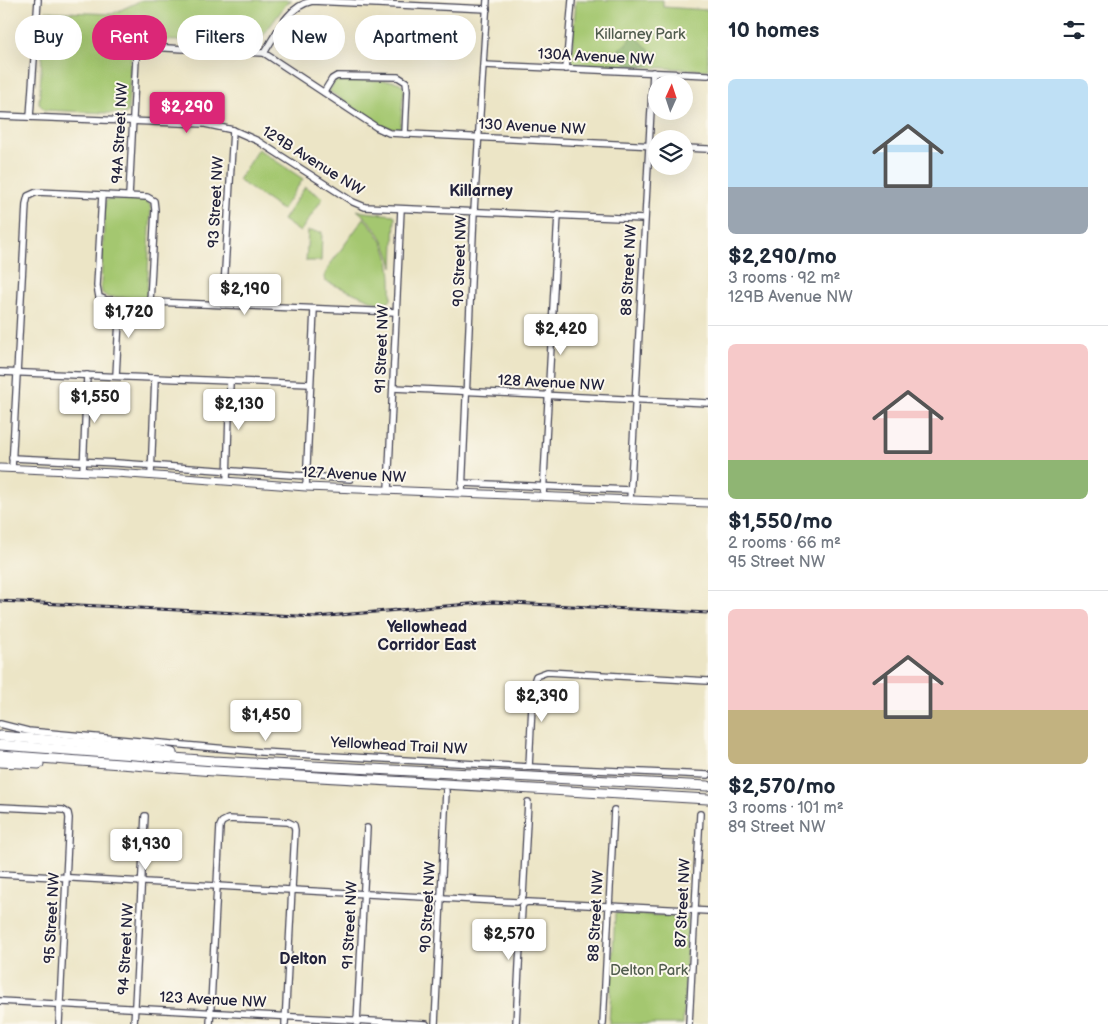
<!DOCTYPE html>
<meta charset="utf-8">
<style>
body{margin:0;font-family:"Balsamiq Sans",sans-serif;background:#f2f2f3;color:#1f2937;height:100vh;display:flex;flex-direction:column;font-size:19px;white-space:nowrap}
*{box-sizing:border-box;margin:0}
p{font-size:16px;color:#747a83}
.icon{flex:none;width:28px;height:28px;fill:none;stroke:currentColor;stroke-width:2;stroke-linecap:round;stroke-linejoin:round}
.map{position:relative;flex:1;overflow:hidden}
.panel{display:flex;flex-direction:column;background:#fff;width:400px}
.panel>*{flex:none}
.top-card{position:absolute;left:15px;top:15px;width:475px;height:45px;display:flex;gap:10px}
.needle{width:32px;rotate:3deg}
.controls{position:absolute;left:648px;top:75px;display:grid;gap:10px}
.controls a{display:grid;place-items:center;width:45px;height:45px;border-radius:50%;background:#fff;box-shadow:0 5px 20px #0002;font-size:25px}
.price{position:absolute;translate:-50% -42px;padding:0 11px;border-radius:5px;background:#fff;color:#222;font-size:16px;line-height:32px;filter:drop-shadow(0 1px 2px #0008)}
.price::after{content:'';position:absolute;left:50%;top:30px;width:15px;height:11px;margin-left:-8px;background:inherit;clip-path:polygon(0 0,100% 0,50% 100%)}
.price.selected{background:#db2777;color:#fff}
ul{padding:0;list-style:none}
li{display:grid;align-content:center;gap:10px;height:265px;padding:0 20px}
li+li{border-top:1px solid #e0e1e3}
li span{display:grid;place-items:center;height:155px;border-radius:8px;color:#555}
li>.icon{margin-inline-start:auto}
span .icon{width:90px;height:90px;fill:#fffc;stroke-width:1}
li b{font-size:21px}
h2{display:flex;justify-content:space-between;align-items:center;height:60px;padding:0 20px;font-size:21px}
.pill{padding:0 18px;border-radius:22px;background:#fff;box-shadow:0 5px 20px #0002;font-size:18px;line-height:45px}
.pill.selected{background:#db2777;color:#fff}
main{display:flex;flex:1;min-height:0}
.map>svg:first-child{display:block}
</style>
<main>
<div class="map">
<svg width="708" height="1024" viewBox="0 0 708 1024">
<rect width="100%" height="100%" fill="#fbf7ec"/>
<filter id="ink" filterUnits="userSpaceOnUse"><feTurbulence type="fractalNoise" baseFrequency=".02" numOctaves="2"/><feDisplacementMap in="SourceGraphic" scale="10" xChannelSelector="R" yChannelSelector="G"/><feConvolveMatrix kernelMatrix="1 2 1 2 8 2 1 2 1" color-interpolation-filters="sRGB"/></filter>
<filter id="wash" filterUnits="userSpaceOnUse"><feTurbulence type="fractalNoise" baseFrequency=".0096" numOctaves="4" result="noise"/><feDisplacementMap in="SourceGraphic" scale="20" xChannelSelector="R" yChannelSelector="G"/><feGaussianBlur stdDeviation="1.12" result="paint"/><feColorMatrix in="noise" values="0 0 0 0 0 0 0 0 0 0 0 0 0 0 0 0 0 1.4 0 .05"/><feComposite in="paint" operator="in"/></filter>
<g filter="url(#wash)">
<rect width="100%" height="100%" fill="#ece5c6"/>
<g fill="#a4c770" stroke="#637456">
<path d="M142 0H292L287 3 257 44 154 40 138 42 131 55 128 111 126 114 45 110 39 104 45 11 112 14Z"/>
<path d="M576 0H663V7L708 10V70L574 64 571 62Z"/>
<path d="M338 79 394 81 400 83 404 88 400 129 382 126 329 91 335 81Z"/>
<path d="M258 149 303 179 282 210 238 180Z"/>
<path d="M305 187 323 198 300 232 283 220Z"/>
<path d="M109 199 143 200 149 203 151 208 147 294 146 297 143 298 107 297 102 293 101 287 105 201Z"/>
<path d="M357 210 364 212 394 215 395 216 393 267C386 241 378 228 357 210Z"/>
<path d="M364 218C390 245 392 264 391 300L380 304 325 281 324 277 329 266Z"/>
<path d="M308 231 322 232 321 261H306Z"/>
<path d="M615 913 688 917 683 1024H609Z"/>
</g>
<path fill="#83ac62" stroke="#52674e" d="M632 34C641 40 647 49 656 57L649 65H627L618 50 627 43Z"/>
</g>
<g filter="url(#ink)">
<g fill="none" stroke-linecap="round" stroke-linejoin="round">
<defs>
<g id="minor">
<path d="M264 53C277 33 287 7 312 1L487 9"/>
<path d="M484 65 708 75"/>
<path d="M566 69 572 0"/>
<path d="M324 92 332 79 337 76 398 77 406 82 407 90 405 134"/>
<path d="M0 116 205 124 233 130 258 141 353 202 365 207 644 219"/>
<path d="M30 117 38 0"/>
<path d="M684 148 708 149"/>
<path d="M102 195 97 286 99 297 106 300 396 312"/>
<path d="M129 196 136 59 139 51 147 47 264 53 376 127 389 133 656 146"/>
<path d="M223 305 233 130"/>
<path d="M0 372 310 384"/>
<path d="M116 376 120 301"/>
<path d="M393 388 708 403"/>
<path d="M12 458 117 463 350 479"/>
<path d="M12 468 26 204 28 196 37 192 147 197 154 201 155 210 150 302"/>
<path d="M83 472 87 375"/>
<path d="M151 475 155 378"/>
<path d="M227 481 230 381"/>
<path d="M462 483 630 490"/>
<path d="M306 487 314 309"/>
<path d="M388 490 401 209"/>
<path d="M462 493 474 211 487 0"/>
<path d="M543 496 558 214"/>
<path d="M630 500 653 72"/>
<path d="M0 724 28 731 261 752 529 767 708 775"/>
<path d="M529 767 533 685 536 676 547 672 708 681"/>
<path d="M0 807 63 810 68 813 69 818 59 1024"/>
<path d="M0 874 291 890"/>
<path d="M293 890 517 902 520 900 523 896 528 802"/>
<path d="M0 1001 426 1024"/>
<path d="M357 1023 367 828"/>
<path d="M134 1024 145 816"/>
<path d="M210 1024 220 826 222 822 228 819 288 822 294 825 295 830 285 1024"/>
<path d="M435 1024 446 791"/>
<path d="M516 1024 522 907 524 903 528 902 708 911"/>
<path d="M603 1024 614 810"/>
<path d="M689 1024 700 814"/>
</g>
<path id="major" d="M0 468 116 473 306 487 708 503"/>
<g id="highway">
<path d="M0 736 146 748 172 753"/>
<path d="M0 745 214 761 708 786"/>
<path d="M0 755 214 771 708 799"/>
<path d="M0 762 39 764"/>
</g>
</defs>
<use href="#minor" stroke="#403f50" stroke-width="8"/>
<use href="#major" stroke="#403f50" stroke-width="9"/>
<use href="#highway" stroke="#403f50" stroke-width="11"/>
<use href="#minor" stroke="#fff" stroke-width="5.5"/>
<use href="#major" stroke="#fff" stroke-width="7"/>
<use href="#highway" stroke="#fff" stroke-width="9"/>
<defs>
<path id="rail" d="M0 601 316 617 493 602 708 613"/>
</defs>
<use href="#rail" stroke="#22223b" stroke-width="3"/>
<use href="#rail" stroke="#fbf7ec" stroke-width="1" stroke-dasharray="4" stroke-linecap="butt"/>
</g>
</g>
<g text-anchor="middle" dominant-baseline="central" stroke-width="4" stroke-linejoin="round" paint-order="stroke">
<g font-size="15" fill="#505c4e" stroke="#fbf7ec">
<text x="640" y="34">Killarney Park</text>
<text x="649" y="970">Delton Park</text>
</g>
<g font-size="15" fill="#22223b" stroke="#fbf7ec">
<text transform="translate(596 57) rotate(3)">130A Avenue NW</text>
<text transform="translate(532 127) rotate(3)">130 Avenue NW</text>
<text transform="translate(120 133) rotate(-87)">94A Street NW</text>
<text transform="translate(313 161) rotate(32)">129B Avenue NW</text>
<text transform="translate(216 202) rotate(-87)">93 Street NW</text>
<text transform="translate(460 261) rotate(-88)">90 Street NW</text>
<text transform="translate(629 270) rotate(-87)">88 Street NW</text>
<text transform="translate(382 349) rotate(-88)">91 Street NW</text>
<text transform="translate(551 383) rotate(3)">128 Avenue NW</text>
<text transform="translate(354 475) rotate(3)">127 Avenue NW</text>
<text transform="translate(399 746) rotate(3)">Yellowhead Trail NW</text>
<text transform="translate(683 903) rotate(-87)">87 Street NW</text>
<text transform="translate(428 907) rotate(-87)">90 Street NW</text>
<text transform="translate(596 916) rotate(-87)">88 Street NW</text>
<text transform="translate(52 918) rotate(-87)">95 Street NW</text>
<text transform="translate(350 925) rotate(-87)">91 Street NW</text>
<text transform="translate(126 949) rotate(-87)">94 Street NW</text>
<text transform="translate(213 1000) rotate(3)">123 Avenue NW</text>
</g>
<g font-size="16" font-weight="bold" fill="#22223b" stroke="#fbf7ec">
<text x="481" y="191">Killarney</text>
<text x="427" y="627">Yellowhead<tspan x="427" dy="18">Corridor East</tspan></text>
<text x="303" y="959">Delton</text>
</g>
</g>
</svg>
<div class="controls">
<a><svg class="needle" viewBox="-14 -14 28 28"><path d="M0-13l5 13h-10z" fill="#e53935"/><path d="M0 13l5-13h-10z" fill="#747a83"/></svg></a>
<a><svg class="icon" aria-label="layers" viewBox="0 0 24 24"><path d="M12 4l9 5-9 5-9-5zM3 14l9 5 9-5"/></svg></a>
</div>
<b class="price selected" style="left:187px;top:134px">$2,290</b>
<b class="price" style="left:245px;top:316px">$2,190</b>
<b class="price" style="left:129px;top:339px">$1,720</b>
<b class="price" style="left:561px;top:356px">$2,420</b>
<b class="price" style="left:95px;top:424px">$1,550</b>
<b class="price" style="left:239px;top:431px">$2,130</b>
<b class="price" style="left:542px;top:723px">$2,390</b>
<b class="price" style="left:266px;top:742px">$1,450</b>
<b class="price" style="left:146px;top:871px">$1,930</b>
<b class="price" style="left:509px;top:961px">$2,570</b>
<div class="top-card">
<a class="pill">Buy</a>
<a class="pill selected">Rent</a>
<a class="pill">Filters</a>
<a class="pill">New</a>
<a class="pill">Apartment</a>
</div>
</div>
<section class="panel">
<h2>10 homes<svg class="icon" aria-label="filters" viewBox="0 0 24 24"><path d="M4 7h16M4 17h16"/><circle cx="9" cy="7" r="2"/><circle cx="15" cy="17" r="2"/></svg></h2>
<ul>
<li><span style="background:linear-gradient(#bfe0f5 70%,#9aa5b1 0)"><svg class="icon" aria-label="home" viewBox="0 0 24 24"><path d="M3 11l9-7 9 7M6 9v11h12V9"/></svg></span><div><b>$2,290/mo</b><p>3 rooms · 92 m²</p><p>129B Avenue NW</p></div></li>
<li><span style="background:linear-gradient(#f6c9c9 75%,#8fb573 0)"><svg class="icon" aria-label="home" viewBox="0 0 24 24"><path d="M3 11l9-7 9 7M6 9v11h12V9"/></svg></span><div><b>$1,550/mo</b><p>2 rooms · 66 m²</p><p>95 Street NW</p></div></li>
<li><span style="background:linear-gradient(#f6c9c9 65%,#c2b280 0)"><svg class="icon" aria-label="home" viewBox="0 0 24 24"><path d="M3 11l9-7 9 7M6 9v11h12V9"/></svg></span><div><b>$2,570/mo</b><p>3 rooms · 101 m²</p><p>89 Street NW</p></div></li>
</ul>
</section>
</main>
